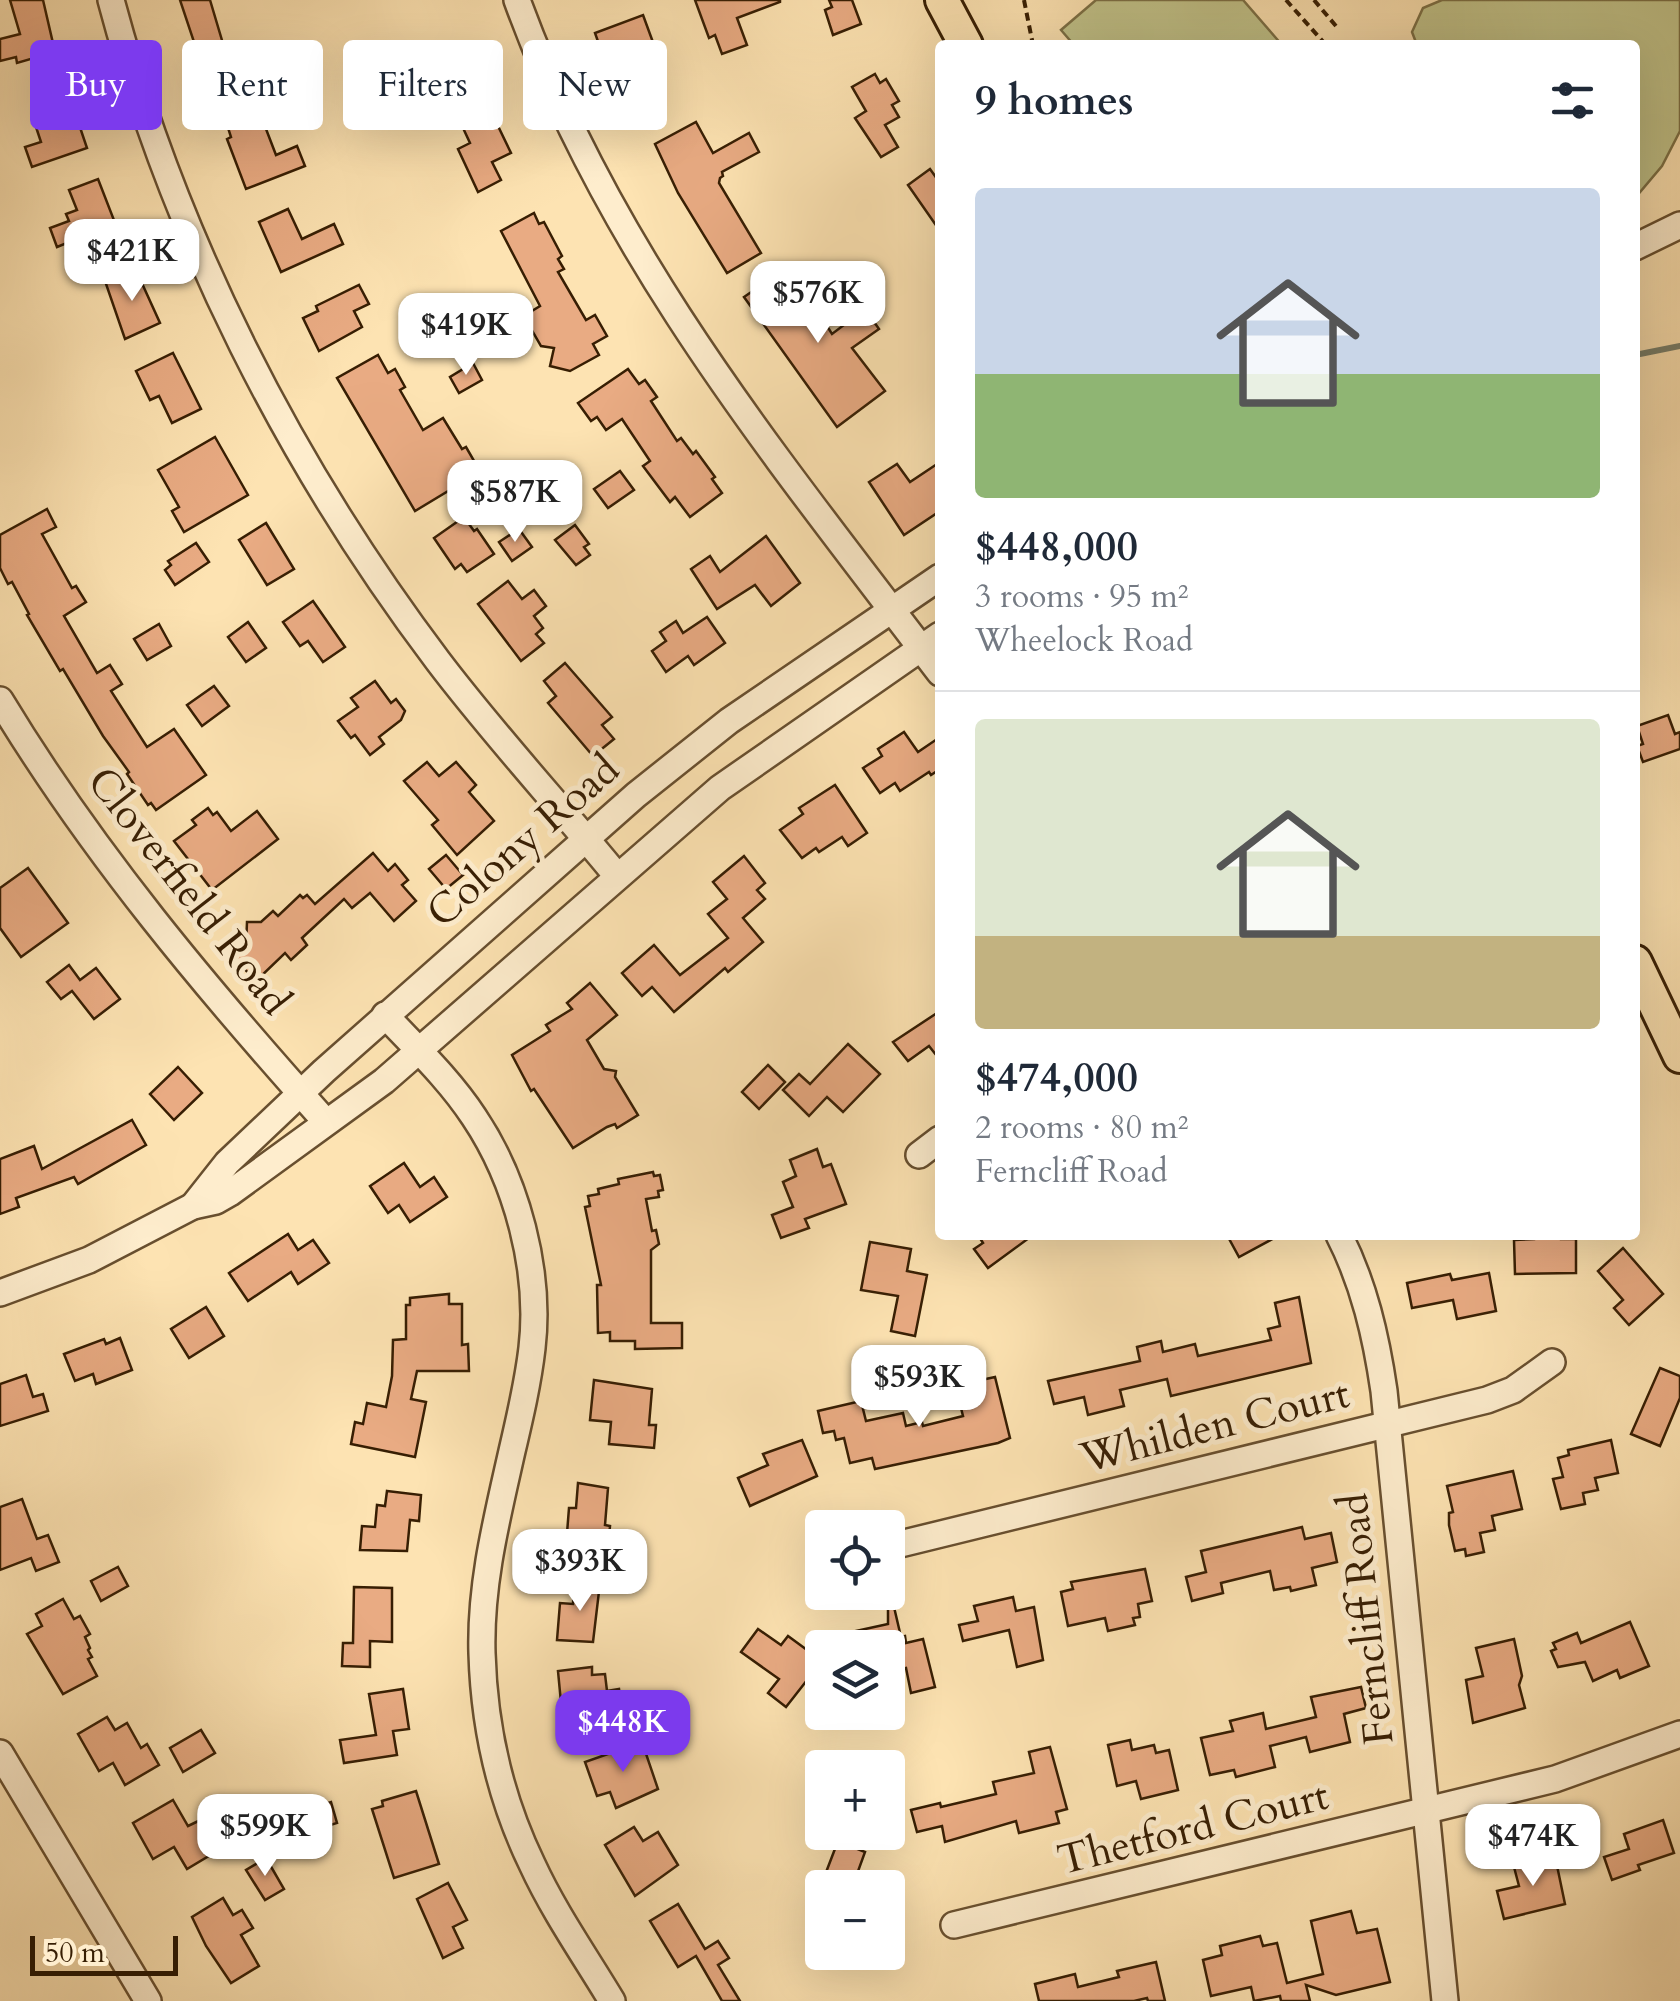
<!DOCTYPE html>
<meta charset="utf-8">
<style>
body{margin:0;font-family:Cardo,serif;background:#f2f2f3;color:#1f2937;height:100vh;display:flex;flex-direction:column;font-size:38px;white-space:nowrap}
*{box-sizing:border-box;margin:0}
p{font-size:32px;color:#747a83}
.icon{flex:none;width:55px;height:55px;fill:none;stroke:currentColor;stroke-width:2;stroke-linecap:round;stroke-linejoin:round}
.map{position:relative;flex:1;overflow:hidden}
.details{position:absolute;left:935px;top:40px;width:705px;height:1200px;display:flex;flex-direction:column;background:#fff;border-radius:10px;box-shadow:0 10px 40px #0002}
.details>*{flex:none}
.hud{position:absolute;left:30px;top:40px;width:755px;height:90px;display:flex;gap:20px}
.controls{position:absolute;left:805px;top:1510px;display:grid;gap:20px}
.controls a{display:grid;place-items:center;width:100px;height:100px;border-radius:10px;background:#fff;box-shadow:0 10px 40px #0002;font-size:50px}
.scale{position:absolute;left:30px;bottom:25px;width:148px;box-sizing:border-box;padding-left:10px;border:5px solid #371e03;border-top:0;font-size:28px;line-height:35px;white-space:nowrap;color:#371e03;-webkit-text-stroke:8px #feedcd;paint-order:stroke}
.price{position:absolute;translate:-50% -85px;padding:0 22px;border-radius:20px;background:#fff;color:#222;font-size:32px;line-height:65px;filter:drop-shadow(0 2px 5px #0008)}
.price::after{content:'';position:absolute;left:50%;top:60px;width:30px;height:22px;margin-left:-15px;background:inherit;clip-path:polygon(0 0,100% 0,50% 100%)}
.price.selected{background:#7c3aed;color:#fff}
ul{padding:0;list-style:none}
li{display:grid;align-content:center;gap:20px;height:530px;padding:0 40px}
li+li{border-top:2px solid #e0e1e3}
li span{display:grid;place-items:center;height:310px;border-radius:10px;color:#555}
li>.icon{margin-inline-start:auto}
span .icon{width:180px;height:180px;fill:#fffc;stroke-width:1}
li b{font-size:42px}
h2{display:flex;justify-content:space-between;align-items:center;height:120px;padding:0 40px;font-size:42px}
.pill{padding:0 35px;border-radius:10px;background:#fff;box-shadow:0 10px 40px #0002;font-size:35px;line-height:90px}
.pill.selected{background:#7c3aed;color:#fff}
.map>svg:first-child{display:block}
</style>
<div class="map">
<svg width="1680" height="2001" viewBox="0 0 1680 2001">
<rect width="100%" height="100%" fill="#fde3b2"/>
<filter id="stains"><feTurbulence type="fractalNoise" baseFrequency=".002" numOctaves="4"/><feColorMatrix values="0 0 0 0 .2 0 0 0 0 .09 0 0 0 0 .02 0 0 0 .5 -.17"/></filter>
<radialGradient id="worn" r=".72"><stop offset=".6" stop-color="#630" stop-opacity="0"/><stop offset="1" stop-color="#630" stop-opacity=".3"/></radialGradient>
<g fill="#c1c38a" stroke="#7c7046" stroke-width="2.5">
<path d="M1096 0H1243L1282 45H1074L1061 30Z"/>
<path d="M1442 0H1680V131L1662 166 1635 198V45H1417L1412 32 1423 8Z"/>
</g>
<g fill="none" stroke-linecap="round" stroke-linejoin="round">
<path stroke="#757e6b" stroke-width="6" d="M1635 355 1680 346"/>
</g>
<g fill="#e9ab83" stroke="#371e03" stroke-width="2.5">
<path d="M10 0H43L55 52 17 63 16 57 0 61V39L20 34Z"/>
<path d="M180 0H210L224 47 234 44 236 52 253 46 259 62 251 64 268 113 261 116 276 155 297 146 305 166 246 189 227 139 231 137 222 109 217 111Z"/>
<path d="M695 0H780V2L737 18 747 45 722 54 715 35 709 38Z"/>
<path d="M829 0H852L861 24 833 35 825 10 832 7Z"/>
<path d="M643 15 654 45 634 53 637 63 609 73 595 33Z"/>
<path d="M458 43 511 153 492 162 501 180 478 192 458 149 470 143 457 115 447 119 423 58Z"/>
<path d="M410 45 418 67 391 77 383 55Z"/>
<path d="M875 74 880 83 886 79 899 101 892 105 899 117 885 125 898 147 881 157 855 118 866 111 852 87Z"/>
<path d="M65 83 87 148 32 167 25 147 41 142 34 121 44 118 35 93Z"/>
<path d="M696 122 713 153 749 133 759 152 722 172 723 176 720 178 719 183 761 253 727 273 678 193 655 144Z"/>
<path d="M930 169 940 183V231L908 185Z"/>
<path d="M98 179 117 228 76 244 74 240 57 247 50 228 69 221 66 214 77 210 69 190Z"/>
<path d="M288 209 302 239 334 224 343 244 281 272 259 222Z"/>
<path d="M534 213 539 224 544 222 562 256 558 259 564 269 558 272 586 320 595 315 607 336 593 344 599 355 570 371 550 366 554 348 541 346 526 320 527 314 540 306 501 231Z"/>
<path d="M135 268 160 323 125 339 105 281Z"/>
<path d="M785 269 788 273 792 270 832 334 865 309 879 329 852 348 885 391 837 427 744 297Z"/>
<path d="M359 285 369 304 354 311 362 327 319 351 303 318 318 311 316 306Z"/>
<path d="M173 353 201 409 172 423 159 396 150 400 136 371Z"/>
<path d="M378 355 388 373 395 369 405 387 400 390 423 430 443 418 462 449 466 447 477 466 455 480 458 485 415 511 337 378Z"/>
<path d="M473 363 482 380 459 393 450 377Z"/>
<path d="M628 369 639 384 645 380 657 397 651 401 677 441 681 438 693 454 696 451 715 477 712 479 722 493 690 517 675 497 670 502 643 466 650 461 622 419 606 430 597 417 591 421 578 403Z"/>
<path d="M215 437 248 495 184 532 172 511 179 507 158 470Z"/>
<path d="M940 462V511L904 535 869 482 897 464 910 482Z"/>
<path d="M620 471 634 490 608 508 594 489Z"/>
<path d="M47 509 56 527 42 534 72 588 76 586 86 602 64 616 97 673 110 665 122 684 111 691 147 747 174 729 206 775 156 810 151 803 148 805 127 774 129 772 103 736 63 669 60 671 27 615 29 614 12 582 8 584 0 568V535Z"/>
<path d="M464 517 474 531 477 529 494 554 467 572 461 564 455 569 434 538Z"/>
<path d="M266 523 294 569 267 585 239 540Z"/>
<path d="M575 525 589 544 584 547 590 555 576 565 555 540Z"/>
<path d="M519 529 532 547 512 561 499 542Z"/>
<path d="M766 536 800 583 771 606 755 585 717 609 691 569 710 556 720 572Z"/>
<path d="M196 543 209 562 175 585 165 570 171 565 168 561Z"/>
<path d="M508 581 522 599 534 590 546 606 534 616 543 628 536 634 544 643 521 661 478 604Z"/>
<path d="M313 601 345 647 323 662 308 641 300 646 283 622Z"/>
<path d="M707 617 725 643 694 665 688 656 666 672 652 651 666 641 660 632 676 621 683 633Z"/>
<path d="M248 622 266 648 246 662 228 637Z"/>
<path d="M159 624 171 646 147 660 134 639Z"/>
<path d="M565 663 612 717 602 725 614 739 593 756 548 703 556 696 544 681Z"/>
<path d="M375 681 391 703 396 699 405 711 401 720 379 737 384 744 370 755 355 735 351 738 338 721 358 707 351 698Z"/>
<path d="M214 686 229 706 202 726 187 705Z"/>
<path d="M1668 715 1675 734 1680 732V749L1643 762 1637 746 1643 744 1637 726Z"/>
<path d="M904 732 918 752 940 737V769L931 775 929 772 900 791 895 783 880 793 863 768 882 756 878 749Z"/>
<path d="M427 762 439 776 456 762 476 785 469 792 494 821 457 855 432 825 438 820 404 781Z"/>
<path d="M835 785 867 833 848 846 842 837 819 852 816 848 802 858 780 830 803 814 799 808Z"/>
<path d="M208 808 213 815 217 812 231 831 257 811 278 839 212 890 174 841 196 825 192 820Z"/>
<path d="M373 853 388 871 395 864 408 880 402 885 416 901 394 921 370 893 352 908 344 899 302 938 307 945 291 960 285 953 256 981 234 958 246 947 247 922H261L273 911 278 916 300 895 303 898 307 895 315 904Z"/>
<path d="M446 855 463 875 446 889 429 869Z"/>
<path d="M744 856 765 883 757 890 765 899 743 918 763 942 728 972 725 968 674 1012 652 987 642 996 622 973 654 945 680 975 728 938 708 914 727 899 713 882Z"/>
<path d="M28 868 68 923 21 957 0 928V888Z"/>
<path d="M69 965 80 980 96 968 120 999 94 1019 72 991 61 999 47 982Z"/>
<path d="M590 983 617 1015 587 1040 604 1069 616 1071 615 1077 638 1115 617 1128 615 1124 607 1127 573 1148 534 1089 531 1091 512 1055 550 1031 546 1025 572 1009 567 1003Z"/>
<path d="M940 1011V1060L929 1046 908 1061 893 1042Z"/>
<path d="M848 1044 880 1074 843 1112 827 1097 809 1116 783 1090 799 1074 810 1084Z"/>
<path d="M768 1065 785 1082 759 1109 742 1092Z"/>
<path d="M178 1067 202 1093 174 1120 150 1094Z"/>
<path d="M132 1120 146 1145 78 1184 74 1177 16 1198 19 1207 0 1214V1159L34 1146 42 1169Z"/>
<path d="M817 1149 823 1167 831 1164 846 1204 805 1219 809 1228 781 1238 772 1215 793 1207 783 1182 796 1176 790 1160Z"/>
<path d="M404 1163 420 1187 434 1177 447 1197 410 1222 399 1205 388 1213 370 1186Z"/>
<path d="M653 1172 654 1176 660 1175 663 1190 658 1191 659 1197 646 1199 652 1231 656 1230 659 1244 651 1250V1323H682V1348L635 1349V1341H610V1332L598 1333 597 1285H601L585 1207 590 1206 588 1196 599 1194 598 1189 619 1184 618 1179Z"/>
<path d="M288 1234 298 1250 313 1240 329 1263 298 1284 291 1272 248 1301 229 1273Z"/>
<path d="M978 1235H1033L988 1268 974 1249 983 1243Z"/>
<path d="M1227 1235H1280L1239 1257Z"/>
<path d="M1534 1235H1561V1239H1576V1273L1515 1274 1514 1240 1534 1239Z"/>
<path d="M870 1242 911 1249 907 1271 927 1275 915 1336 891 1331 898 1296 861 1290Z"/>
<path d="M1623 1248 1663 1294 1629 1325 1614 1308 1623 1300 1598 1271Z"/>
<path d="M1489 1273 1496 1311 1457 1319 1453 1300 1412 1308 1407 1283 1450 1274 1452 1280Z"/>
<path d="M449 1294V1304H462V1345L468 1344 469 1371H417L411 1399 426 1402 415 1457 351 1444 355 1422 363 1424 367 1403 386 1407 392 1376 393 1340 406 1339V1305H410V1298Z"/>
<path d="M1299 1297 1311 1363 1171 1396 1167 1379 1120 1390 1124 1406 1088 1415 1084 1397 1054 1404 1048 1381 1140 1361 1137 1347 1161 1341 1163 1352 1195 1344 1198 1356 1271 1340 1268 1329 1280 1326 1275 1303Z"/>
<path d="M206 1307 224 1336 189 1358 171 1329Z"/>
<path d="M120 1338 132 1370 96 1384 93 1374 75 1381 64 1354 104 1339 106 1344Z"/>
<path d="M1660 1368 1680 1376V1398L1660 1446 1631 1434Z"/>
<path d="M26 1375 33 1397 43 1394 48 1411 0 1426V1384Z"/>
<path d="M995 1377 1010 1438 998 1443 875 1469 872 1458 850 1463 844 1438 836 1440 834 1431 823 1433 818 1411 861 1401 866 1421 903 1413 906 1426 922 1422 923 1426 963 1416 958 1396 974 1392 972 1382Z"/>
<path d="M594 1380 652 1389 649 1425H656L654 1448 609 1444 611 1422 590 1420Z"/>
<path d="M802 1440 817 1476 750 1506 738 1478 768 1465 763 1454Z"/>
<path d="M1611 1440 1618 1473 1595 1478 1598 1490 1583 1493 1585 1504 1561 1509 1553 1479 1563 1477 1558 1458 1569 1455 1568 1450Z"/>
<path d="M1513 1471 1522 1509 1492 1516 1495 1530 1480 1533 1484 1552 1466 1556 1465 1549 1455 1551 1449 1525V1513L1453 1512 1447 1486Z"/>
<path d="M578 1483 608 1488 605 1525 610 1526 608 1548 566 1546 569 1508H576Z"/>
<path d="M387 1491 421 1495 419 1521 410 1520 407 1551 360 1550 362 1526 375 1527 377 1505 385 1506Z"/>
<path d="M22 1499 37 1539 48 1535 59 1562 36 1571 31 1558 0 1570V1507Z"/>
<path d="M1302 1527 1305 1539 1331 1533 1337 1562 1312 1568 1316 1585 1291 1591 1290 1587 1274 1590 1270 1571 1221 1583 1223 1593 1192 1601 1186 1577 1206 1572 1201 1551Z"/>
<path d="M118 1567 128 1586 101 1601 91 1581Z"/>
<path d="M1145 1569 1152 1601 1138 1604 1140 1617 1133 1618 1135 1625 1108 1631 1105 1618 1068 1626 1061 1592 1073 1589 1071 1582Z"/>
<path d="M574 1582 600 1583 593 1642 557 1640 560 1603 573 1604Z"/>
<path d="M354 1587 392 1588V1642L370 1641V1667L342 1666 343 1643H353Z"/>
<path d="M1013 1597 1016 1611 1034 1607 1043 1660 1017 1667 1009 1630 963 1641 959 1625 978 1621 974 1606Z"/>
<path d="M63 1599 74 1619 80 1616 90 1634 85 1637 90 1648 88 1650 92 1657 88 1659 97 1676 63 1694 27 1634 42 1626 36 1614Z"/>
<path d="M894 1607 901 1637 905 1636 906 1643 923 1639 935 1687 911 1693 906 1668 888 1672V1648H859L856 1631 888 1624V1608Z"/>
<path d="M1630 1622 1649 1666 1620 1678 1617 1670 1593 1681 1585 1662 1558 1667 1551 1651 1556 1649 1553 1643 1577 1633 1581 1643Z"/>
<path d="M758 1629 781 1645 788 1636 822 1661 786 1707 768 1693 779 1679 741 1652Z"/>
<path d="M1514 1639 1522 1676 1519 1685 1525 1708 1473 1723 1466 1680 1483 1676 1476 1648Z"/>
<path d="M592 1667V1675L605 1674 607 1691 619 1689 622 1711 593 1714 592 1709 562 1713 558 1671Z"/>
<path d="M1361 1687 1366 1708 1344 1714 1350 1742 1310 1752 1306 1737 1270 1746 1275 1767 1236 1777 1234 1770 1210 1775 1201 1738 1233 1731 1230 1721 1263 1713 1266 1729 1316 1717 1311 1697Z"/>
<path d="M403 1689 409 1729 393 1731 397 1755 344 1763 340 1740 376 1735 369 1694Z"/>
<path d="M107 1717 115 1730 127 1723 141 1748 147 1744 159 1765 125 1785 113 1763 99 1771 78 1734Z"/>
<path d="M201 1730 215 1753 183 1772 170 1748Z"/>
<path d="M1130 1740 1132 1750 1154 1745 1156 1753 1169 1750 1178 1790 1141 1799 1136 1781 1117 1786 1108 1745Z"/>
<path d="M642 1742 658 1789 616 1808 610 1792 597 1796 585 1762Z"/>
<path d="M1050 1747 1067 1809 1056 1812 1059 1823 1019 1833 1016 1821 945 1842 942 1826 917 1832 911 1810 940 1803 941 1807 996 1794 993 1782 1034 1773 1029 1752Z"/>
<path d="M416 1791 439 1864 394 1878 372 1809 383 1806 382 1801Z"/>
<path d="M173 1800 188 1826 213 1814 226 1838 209 1849 212 1854 187 1869 174 1847 153 1859 133 1823Z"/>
<path d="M331 1802 337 1823 311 1831 305 1810Z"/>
<path d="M1663 1820 1674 1853 1638 1865 1640 1870 1612 1880 1604 1857 1629 1849 1624 1834Z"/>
<path d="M634 1827 643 1841 658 1832 678 1865 635 1896 605 1845Z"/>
<path d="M838 1841 865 1852 857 1874 889 1888H820Z"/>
<path d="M1555 1856 1565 1904 1504 1919 1497 1891 1519 1886 1514 1867Z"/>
<path d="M266 1858 284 1889 265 1900 246 1870Z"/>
<path d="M448 1883 467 1920 453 1927 463 1948 443 1958 417 1899Z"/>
<path d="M223 1898 233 1915 242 1910 253 1928 241 1935 259 1966 231 1983 206 1946 192 1917Z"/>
<path d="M678 1904 705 1949 718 1941 729 1958 718 1965 740 2001H722L696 1956 678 1967 650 1921Z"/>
<path d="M1351 1911 1357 1933 1377 1929 1390 1982 1336 1995 1306 1985 1310 2001H1281L1280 1996 1254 2001 1251 1987 1211 1996 1203 1960 1222 1955 1220 1946 1260 1936 1263 1946 1277 1943 1287 1983 1323 1974 1311 1921Z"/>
<path d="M1156 1962 1165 2001H1148L1147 1998 1134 2001H1039L1035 1984 1075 1974 1078 1987 1119 1977 1117 1971Z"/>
</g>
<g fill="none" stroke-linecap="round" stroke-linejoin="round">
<defs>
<g id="minor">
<path d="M111 0C174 237 290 465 438 661 494 735 558 804 617 876"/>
<path d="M517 0C611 258 777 458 940 673"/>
<path d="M1635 247 1680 225"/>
<path d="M0 700C93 854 207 989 326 1122"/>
<path d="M385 1015C416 1048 449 1079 474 1117 517 1181 541 1271 532 1348 528 1383 520 1417 512 1451 497 1518 480 1584 482 1653 484 1726 500 1798 532 1864 554 1912 585 1956 612 2001"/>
<path d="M919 1155 940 1139"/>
<path d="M193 1206 227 1163 324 1071 636 795 729 721 940 577"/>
<path d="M1339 1235C1364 1284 1376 1336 1384 1391L1445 2001"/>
<path d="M0 1293 89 1260 193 1206 216 1201 230 1193 384 1081 720 788 940 635"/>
<path d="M888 1547 1487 1400 1513 1390 1552 1362"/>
<path d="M0 1753 148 2001"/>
<path d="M954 1925 1555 1779 1680 1734"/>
</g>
<g id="major">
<path d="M942 0 966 45"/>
<path d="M1635 962 1680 1056"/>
</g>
</defs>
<use href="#minor" stroke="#684f2f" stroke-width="30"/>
<use href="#major" stroke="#371e03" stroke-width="38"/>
<g stroke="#371e03" stroke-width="4" stroke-dasharray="8 5" stroke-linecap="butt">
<path d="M1024 0 1033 45"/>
<path d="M1286 0 1326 45"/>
<path d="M1314 0 1336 26"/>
</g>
<use href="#minor" stroke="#feedcd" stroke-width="25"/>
<use href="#major" stroke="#fde3b2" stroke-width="32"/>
</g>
<g text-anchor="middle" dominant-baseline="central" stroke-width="10" stroke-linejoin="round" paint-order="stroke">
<g font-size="42" fill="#371e03" stroke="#feedcd">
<text transform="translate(523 841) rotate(-41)">Colony Road</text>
<text transform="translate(189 891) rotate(52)">Cloverfield Road</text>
<text transform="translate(1215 1426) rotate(-14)">Whilden Court</text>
<text transform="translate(1366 1619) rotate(-96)">Ferncliff Road</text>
<text transform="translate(1193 1828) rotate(-14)">Thetford Court</text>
</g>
</g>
<rect width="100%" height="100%" filter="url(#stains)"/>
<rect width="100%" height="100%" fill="url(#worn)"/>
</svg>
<div class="controls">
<a><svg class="icon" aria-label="locate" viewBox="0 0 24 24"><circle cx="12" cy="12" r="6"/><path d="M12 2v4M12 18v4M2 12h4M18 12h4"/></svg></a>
<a><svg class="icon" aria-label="layers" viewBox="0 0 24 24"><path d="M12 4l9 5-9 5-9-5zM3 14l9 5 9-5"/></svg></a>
<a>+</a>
<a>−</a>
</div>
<div class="scale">50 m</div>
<b class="price" style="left:132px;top:304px">$421K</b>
<b class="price" style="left:818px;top:346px">$576K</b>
<b class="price" style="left:466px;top:378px">$419K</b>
<b class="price" style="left:515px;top:545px">$587K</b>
<b class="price" style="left:919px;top:1430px">$593K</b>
<b class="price" style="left:580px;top:1614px">$393K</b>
<b class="price selected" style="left:623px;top:1775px">$448K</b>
<b class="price" style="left:265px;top:1879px">$599K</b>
<b class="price" style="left:1533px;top:1889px">$474K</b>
<div class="hud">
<a class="pill selected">Buy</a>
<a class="pill">Rent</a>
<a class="pill">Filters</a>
<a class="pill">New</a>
</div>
<section class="details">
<h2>9 homes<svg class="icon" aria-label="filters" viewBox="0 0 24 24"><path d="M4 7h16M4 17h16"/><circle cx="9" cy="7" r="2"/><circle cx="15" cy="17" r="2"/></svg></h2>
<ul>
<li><span style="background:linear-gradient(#c9d6e8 60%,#8fb573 0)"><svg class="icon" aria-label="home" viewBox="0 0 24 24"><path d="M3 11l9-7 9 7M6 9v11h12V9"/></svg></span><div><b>$448,000</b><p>3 rooms · 95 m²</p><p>Wheelock Road</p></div></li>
<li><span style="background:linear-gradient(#dfe7d0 70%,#c2b280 0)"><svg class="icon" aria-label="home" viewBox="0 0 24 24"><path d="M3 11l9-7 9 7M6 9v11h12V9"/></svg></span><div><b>$474,000</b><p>2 rooms · 80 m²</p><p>Ferncliff Road</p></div></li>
</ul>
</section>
</div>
